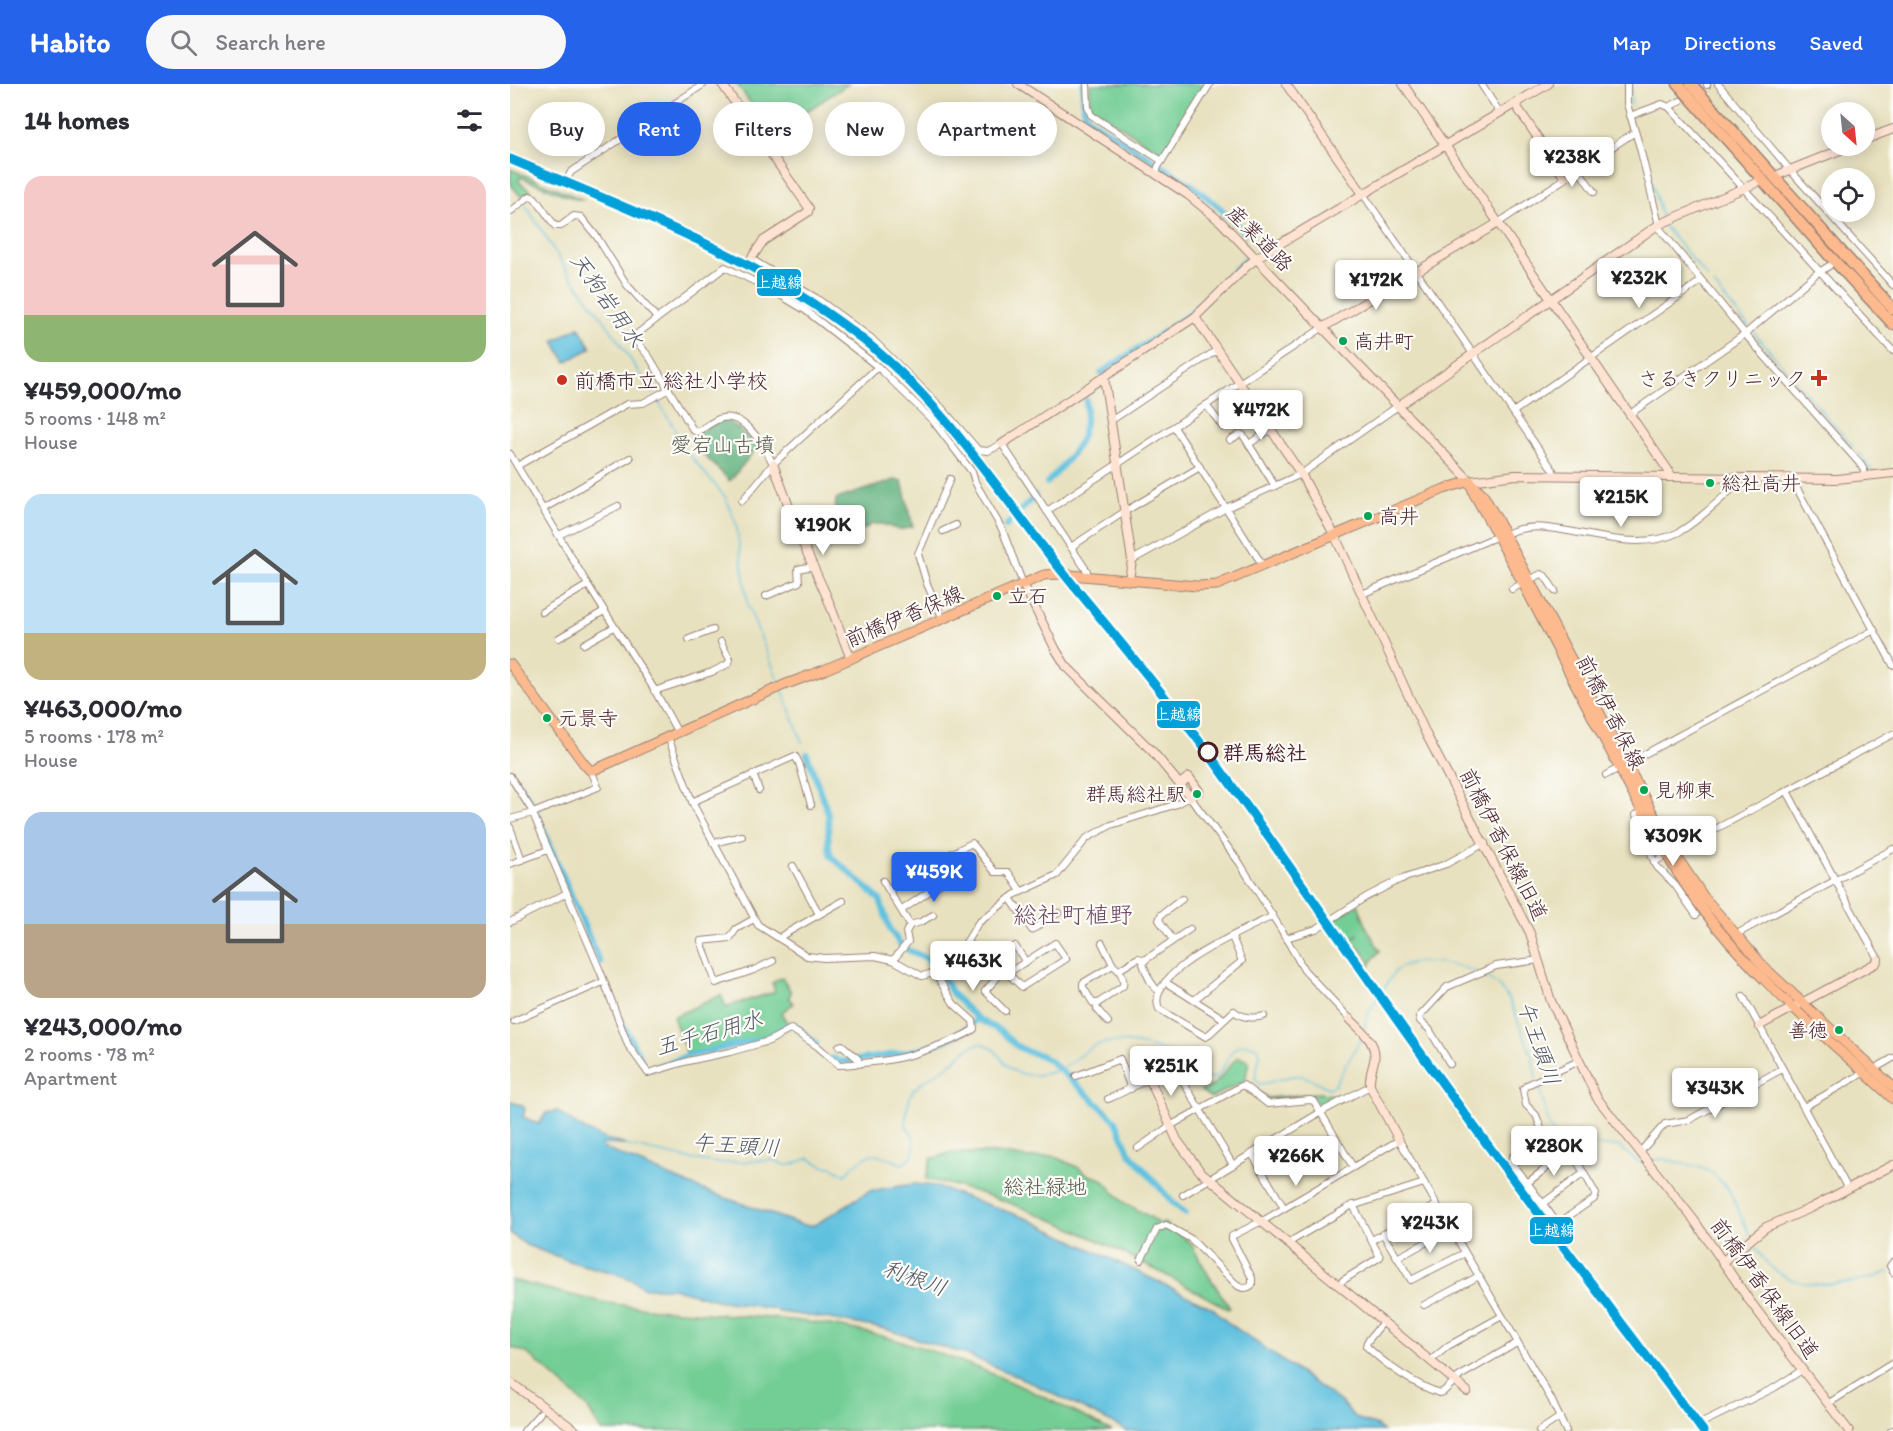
<!DOCTYPE html>
<meta charset="utf-8">
<style>
body{margin:0;font-family:Itim,"Klee One",sans-serif;background:#f7f7f7;color:#2b2b33;height:100vh;display:flex;flex-direction:column;font-size:22px;white-space:nowrap}
*{box-sizing:border-box;margin:0}
p{font-size:20px;color:#7c7c81}
.icon{flex:none;width:33px;height:33px;fill:none;stroke:currentColor;stroke-width:2;stroke-linecap:round;stroke-linejoin:round}
.map{position:relative;flex:1;overflow:hidden}
.drawer{display:flex;flex-direction:column;background:#fff;width:510px}
.drawer>*{flex:none}
.top-card{position:absolute;left:18px;top:18px;width:570px;height:54px;display:flex;gap:12px}
.needle{width:39px;rotate:153deg}
.tools{position:absolute;left:1311px;top:18px;display:grid;gap:12px}
.tools a{display:grid;place-items:center;width:54px;height:54px;border-radius:50%;background:#fff;box-shadow:0 3px 15px #0003;font-size:30px}
.price{position:absolute;translate:-50% -51px;padding:0 14px;border-radius:6px;background:#fff;color:#222;font-size:20px;line-height:39px;filter:drop-shadow(0 2px 3px #0008)}
.price::after{content:'';position:absolute;left:50%;top:36px;width:18px;height:14px;margin-left:-9px;background:inherit;clip-path:polygon(0 0,100% 0,50% 100%)}
.price.selected{background:#2563eb;color:#fff}
ul{padding:0;list-style:none}
li{display:grid;align-content:center;gap:12px;height:318px;padding:0 24px}
li span{display:grid;place-items:center;height:186px;border-radius:18px;color:#555}
li>.icon{margin-inline-start:auto}
span .icon{width:108px;height:108px;fill:#fffc;stroke-width:1}
li b{font-size:26px}
h2{display:flex;justify-content:space-between;align-items:center;height:72px;padding:0 24px;font-size:26px}
.pill{padding:0 21px;border-radius:27px;background:#fff;box-shadow:0 3px 15px #0003;font-size:21px;line-height:54px}
.pill.selected{background:#2563eb;color:#fff}
header{display:flex;align-items:center;gap:36px;box-sizing:border-box;height:84px;padding:0 30px;background:#2563eb;color:#fff}
header strong{font-size:28px}
nav{display:flex;gap:33px;margin-inline-start:auto;font-size:21px}
.search{width:420px;height:54px;background:#f7f7f7;display:flex;align-items:center;gap:15px;box-sizing:border-box;padding:0 21px;border-radius:33px;color:#7c7c81;font-size:22px}
main{display:flex;flex:1;min-height:0}
.map>svg:first-child{display:block}
</style>
<header>
<strong>Habito</strong>
<div class="search"><svg class="icon" aria-label="search" viewBox="0 0 24 24"><circle cx="10" cy="10" r="6"/><path d="M15 15l6 6"/></svg>Search here</div>
<nav><a>Map</a><a>Directions</a><a>Saved</a></nav>
</header>
<main>
<section class="drawer">
<h2>14 homes<svg class="icon" aria-label="filters" viewBox="0 0 24 24"><path d="M4 7h16M4 17h16"/><circle cx="9" cy="7" r="2"/><circle cx="15" cy="17" r="2"/></svg></h2>
<ul>
<li><span style="background:linear-gradient(#f6c9c9 75%,#8fb573 0)"><svg class="icon" aria-label="home" viewBox="0 0 24 24"><path d="M3 11l9-7 9 7M6 9v11h12V9"/></svg></span><div><b>¥459,000/mo</b><p>5 rooms · 148 m²</p><p>House</p></div></li>
<li><span style="background:linear-gradient(#bfe0f5 75%,#c2b280 0)"><svg class="icon" aria-label="home" viewBox="0 0 24 24"><path d="M3 11l9-7 9 7M6 9v11h12V9"/></svg></span><div><b>¥463,000/mo</b><p>5 rooms · 178 m²</p><p>House</p></div></li>
<li><span style="background:linear-gradient(#a9c7e8 60%,#b9a48a 0)"><svg class="icon" aria-label="home" viewBox="0 0 24 24"><path d="M3 11l9-7 9 7M6 9v11h12V9"/></svg></span><div><b>¥243,000/mo</b><p>2 rooms · 78 m²</p><p>Apartment</p></div></li>
</ul>
</section>
<div class="map">
<svg width="1383" height="1347" viewBox="0 0 1383 1347">
<rect width="100%" height="100%" fill="#fdfcf7"/>
<filter id="ink" filterUnits="userSpaceOnUse"><feTurbulence type="fractalNoise" baseFrequency=".0167" numOctaves="2"/><feDisplacementMap in="SourceGraphic" scale="12" xChannelSelector="R" yChannelSelector="G"/><feConvolveMatrix kernelMatrix="1 2 1 2 8 2 1 2 1" color-interpolation-filters="sRGB"/></filter>
<filter id="wash" filterUnits="userSpaceOnUse"><feTurbulence type="fractalNoise" baseFrequency=".008" numOctaves="4" result="noise"/><feDisplacementMap in="SourceGraphic" scale="24" xChannelSelector="R" yChannelSelector="G"/><feGaussianBlur stdDeviation="1.35" result="paint"/><feColorMatrix in="noise" values="0 0 0 0 0 0 0 0 0 0 0 0 0 0 0 0 0 1.4 0 .05"/><feComposite in="paint" operator="in"/></filter>
<g filter="url(#wash)">
<rect width="100%" height="100%" fill="#e8e1bf"/>
<g fill="#73ce95" stroke="#5e7660" stroke-width="1.5">
<path d="M227 0H338L262 50Z"/>
<path d="M580 0H697L654 70 580 23Z"/>
<path d="M0 85 74 116 65 115 10 93 9 98 21 107 11 113 0 99Z"/>
<path d="M848 820 857 844 870 867 863 875 860 882 857 873 841 856 849 850 840 855H835L824 835Z"/>
<path d="M272 893 281 908 279 913 283 920 271 929 278 940 256 953 177 970 163 933 211 911 216 923 261 909 265 907 262 899Z"/>
<path d="M728 973 739 977 735 997 758 1014 808 1009 831 1012 813 1023 810 1022 802 1012 757 1016 732 998 701 1014 691 1007C713 999 712 987 728 973Z"/>
<path d="M440 1069H488L517 1074 543 1072 567 1083 579 1091 592 1095 613 1118 642 1134 649 1140 654 1139 680 1158 699 1192 720 1224 718 1225C626 1174 520 1116 416 1095L421 1075Z"/>
<path d="M0 1196C31 1203 62 1212 93 1218 168 1231 245 1229 320 1241 420 1258 512 1300 601 1347H91L77 1323 58 1305 17 1269 0 1263Z"/>
</g>
<g fill="#5eb17e" stroke="#546854" stroke-width="1.5">
<path d="M218 336 248 362 220 397 184 361 182 352 208 337Z"/>
<path d="M385 396 392 397 403 443 389 446 372 440H362L354 445 333 449 325 428 326 415Z"/>
</g>
<g fill="#61c1df" stroke="#567085" stroke-width="1.5">
<path d="M69 243 81 264 56 278 44 257Z"/>
<path d="M0 1018 12 1021 15 1025 13 1033 29 1040 36 1029 47 1027C72 1046 86 1053 116 1061L91 1060 93 1064 193 1106 292 1141H305L359 1107 404 1100 424 1102 518 1135 703 1224 716 1237 831 1318C837 1326 845 1335 855 1338 865 1342 865 1339 873 1347H618L518 1297 455 1270 375 1245 315 1234 269 1228 265 1225 206 1216 162 1204H134L123 1196 104 1189 65 1179 16 1161 0 1149Z"/>
</g>
<g fill="none" stroke-linecap="round" stroke-linejoin="round">
<g stroke="#61c1df" stroke-width="1.5">
<path d="M1121 22V0"/>
<path d="M1141 95 1152 134"/>
<path d="M15 120 57 187 102 247 143 310"/>
<path d="M1154 142 1198 194"/>
<path d="M1204 201 1238 242"/>
<path d="M1244 249 1343 363"/>
<path d="M146 314 162 340 172 362 216 414 226 440 238 522 269 598"/>
<path d="M1349 369 1363 388"/>
<path d="M272 605 292 658"/>
<path d="M973 891 988 901 1000 917 1022 972 1026 995"/>
<path d="M854 945C858 926 862 923 872 908 877 901 881 890 888 885 904 872 948 880 966 888"/>
<path d="M1028 999 1040 1044 1045 1053 1070 1061 1108 1062 1125 1076 1135 1080"/>
<path d="M115 1061 179 1075 209 1079 263 1076 275 1081H281L299 1074 313 1082 322 1083 336 1091 342 1083 361 1070 379 1074 392 1080C409 1072 407 1054 396 1042 396 1031 397 1017 403 1007 411 996 426 991 436 983 445 977 452 968 461 963 466 960 468 959 474 960 496 967 489 992 526 991 551 989 559 980 577 966 600 949 655 963 677 978 683 983 687 990 694 993 721 1005 710 946 748 964L750 969 745 994 749 1000C763 1000 777 990 791 992 800 993 810 1000 818 1004L824 1002 852 953"/>
<path d="M1142 1076 1153 1075 1189 1083 1203 1089 1219 1106 1239 1150"/>
<path d="M1242 1157C1266 1206 1309 1205 1357 1195 1364 1194 1371 1190 1379 1188"/>
</g>
<g stroke="#61c1df" stroke-width="6">
<path d="M573 0V24L579 35 683 102 710 124 735 149"/>
<path d="M591 289 680 230 735 176"/>
<path d="M537 399C563 369 578 359 576 316"/>
<path d="M496 442 525 412"/>
<path d="M297 670 318 729C320 744 316 759 321 772L370 816 380 845 389 859 398 866 416 874 426 882 442 909 456 924 468 935 492 948 505 961 518 968 530 971 540 977 599 1030 606 1037 619 1068 663 1119 675 1129"/>
<path d="M0 688 23 721 90 879"/>
<path d="M111 936 131 975"/>
<path d="M323 974 330 978C377 971 431 969 468 935"/>
<path d="M136 984 141 985 173 973 256 954 278 941 286 942 306 959"/>
</g>
</g>
</g>
<g filter="url(#ink)">
<g fill="none" stroke-linecap="round" stroke-linejoin="round">
<defs>
<g id="street">
<path d="M577 0 578 23 581 31 652 77"/>
<path d="M971 0 990 29"/>
<path d="M1117 0V20L1130 64 1150 145 1235 250 1351 381 1354 386 1353 393"/>
<path d="M1208 0 1280 86 1383 201"/>
<path d="M1197 1V0"/>
<path d="M1159 23 1170 17"/>
<path d="M1120 32 1152 20 1159 23 1383 267"/>
<path d="M1068 85 1084 108"/>
<path d="M646 90 648 83 700 0"/>
<path d="M58 93 61 88 194 0"/>
<path d="M853 110 1043 386 1044 392"/>
<path d="M0 128 20 112 25 114 45 142H51L64 132 71 133 87 153 117 201 147 234"/>
<path d="M988 139 1125 48"/>
<path d="M241 175 306 214 361 254 431 323 468 366 478 367 492 360 577 487V492"/>
<path d="M696 321 713 343 746 322"/>
<path d="M1003 328 1191 197"/>
<path d="M1120 330 1235 250 1306 190 1319 182"/>
<path d="M602 336 707 266"/>
<path d="M664 343 753 482"/>
<path d="M720 356 730 350 733 351 765 402"/>
<path d="M739 360 761 345"/>
<path d="M0 370 78 501 144 605 168 649"/>
<path d="M263 380C255 363 235 329 212 334 203 336 195 344 187 348L183 346 140 274 123 253 215 183 260 205 295 226 368 283 423 337 462 388 465 398 492 445 513 500"/>
<path d="M7 382 117 320 133 319 159 305"/>
<path d="M1284 395 1285 401 1383 581"/>
<path d="M232 417 263 380 368 283"/>
<path d="M33 425 120 374"/>
<path d="M537 427 812 244"/>
<path d="M433 447 446 441"/>
<path d="M996 450C1017 440 1036 443 1058 447 1093 453 1133 465 1167 449 1185 440 1209 417 1224 403V394"/>
<path d="M49 451 108 422"/>
<path d="M561 463 614 428 690 383"/>
<path d="M622 476 716 424 791 390 888 322"/>
<path d="M1002 505 1031 490 1035 492 1045 507"/>
<path d="M852 510 988 452"/>
<path d="M256 512 289 498 288 485 303 482"/>
<path d="M32 528 78 501"/>
<path d="M433 535 417 500 408 470 440 395"/>
<path d="M49 554 94 527"/>
<path d="M179 555 203 546"/>
<path d="M74 560 104 543"/>
<path d="M144 607 202 588 218 580 220 576 211 558"/>
<path d="M158 653 183 720 248 841 297 872 314 874 365 872 383 876 412 892 427 888 454 862 468 839 504 811 547 791 577 754 601 741 667 720 680 713 729 778 772 847 794 886 840 935"/>
<path d="M243 690 249 706"/>
<path d="M1096 691 1364 546"/>
<path d="M0 692 21 725 91 889 118 961 138 989 178 977 220 968 259 957 281 945 307 962 329 981C370 978 392 976 430 961 441 957 455 952 464 945L463 937 444 920 425 889"/>
<path d="M1277 707 1368 875"/>
<path d="M182 718 285 672 289 679 301 721"/>
<path d="M1132 728 1126 731 1136 750 1142 773 1147 783 1165 801 1186 831"/>
<path d="M0 735 23 729 88 703 81 686"/>
<path d="M0 743 12 776"/>
<path d="M203 759 232 752"/>
<path d="M1144 778 1383 650"/>
<path d="M423 779 434 797"/>
<path d="M0 780 38 766"/>
<path d="M283 782 309 830"/>
<path d="M373 797 400 841 396 848 398 858 383 876"/>
<path d="M379 806 423 779 462 759 485 788H498L511 807"/>
<path d="M500 814 522 846 548 829"/>
<path d="M392 826 443 791"/>
<path d="M244 835 226 845 220 854 191 857 206 899 244 886 263 877"/>
<path d="M0 838 57 809"/>
<path d="M400 841 411 838 423 831"/>
<path d="M1225 851 1383 765"/>
<path d="M776 854 806 845 856 813 889 796 936 780 975 759"/>
<path d="M270 855 273 851 333 817"/>
<path d="M663 856 649 836 651 831 672 815"/>
<path d="M456 858 494 886 512 903 556 875 545 859 498 889"/>
<path d="M592 859 603 881"/>
<path d="M505 862 516 878"/>
<path d="M603 881C609 886 615 894 613 902L588 919H583L573 903V899Z"/>
<path d="M494 886 475 907 495 927"/>
<path d="M609 886 628 874 635 876"/>
<path d="M655 898 714 935"/>
<path d="M649 907C640 901 637 890 633 880L635 876 680 845"/>
<path d="M1233 912 1338 1105"/>
<path d="M684 916 732 877 722 853"/>
<path d="M586 919 587 925 598 938"/>
<path d="M754 932C744 935 732 934 724 927L696 953 649 925C633 888 737 845 763 832"/>
<path d="M4 937 93 898"/>
<path d="M329 962 332 961 348 975 349 980"/>
<path d="M940 980 919 945 910 937 909 933 937 903 986 882 1029 876"/>
<path d="M1364 985 1383 974"/>
<path d="M566 992 610 975 621 1005"/>
<path d="M598 1015C620 1006 639 993 661 984H665L723 1081"/>
<path d="M1294 1023 1355 988"/>
<path d="M1033 1050 1012 1069 1002 1073 1001 1077 1056 1151"/>
<path d="M628 1064 660 1042 733 1001 758 1020 800 1016 804 1017 843 1083"/>
<path d="M1130 1068 1155 1040 1179 1036 1272 985"/>
<path d="M742 1070 774 1124"/>
<path d="M1017 1099 1057 1068"/>
<path d="M673 1111 811 1028 860 1002"/>
<path d="M1032 1120 1074 1089"/>
<path d="M1047 1140 1084 1115 1086 1110 1068 1079 1054 1065 1043 1060 1033 1050 1026 1031 1016 1021 1013 1005 1017 1001 1069 977"/>
<path d="M873 1150 901 1196 955 1169"/>
<path d="M862 1156 927 1121"/>
<path d="M779 1161 783 1156 839 1123 914 1099"/>
<path d="M887 1174 941 1145"/>
<path d="M631 1176 647 1145 656 1141 681 1155 728 1202C733 1205 737 1205 742 1201V1194L722 1155V1152L756 1135 889 1056 1041 1315 1056 1347"/>
<path d="M1383 1178 1380 1182 1383 1188"/>
<path d="M828 1202 832 1197 870 1173 843 1121"/>
<path d="M914 1221 969 1192"/>
<path d="M873 1238 857 1258 856 1262C877 1282 902 1299 929 1309L933 1308 950 1292 1007 1259"/>
<path d="M920 1277 938 1262 992 1232"/>
<path d="M1319 1319 1383 1279"/>
<path d="M1194 1338 1264 1304 1292 1286"/>
<path d="M14 1347 30 1329"/>
<path d="M1029 1347 1050 1333"/>
<path d="M1381 1347 1383 1346"/>
</g>
<g id="secondary">
<path d="M212 0 299 124 298 128 253 157 241 175"/>
<path d="M508 0 678 111 711 138 960 397 1005 391 1327 395 1383 389"/>
<path d="M776 0 853 110"/>
<path d="M893 0 1158 386 1161 393"/>
<path d="M1005 20 1055 94"/>
<path d="M1354 56 1383 45"/>
<path d="M1270 90 1340 62"/>
<path d="M685 233 791 390 825 452 916 650 1020 849 1041 917 1087 1014 1184 1136 1239 1216 1339 1347"/>
<path d="M812 244 988 139"/>
<path d="M594 293 622 476 619 496"/>
<path d="M888 322 1148 141 1246 99"/>
<path d="M492 360 685 233 737 182 751 171 1038 0"/>
<path d="M263 380 293 460 317 513 341 575"/>
<path d="M513 500 546 566 556 582 643 668 680 713 689 707 679 693 670 700"/>
<path d="M840 935C852 947 868 959 864 977 862 986 859 993 860 1002L889 1056"/>
<path d="M1249 942 1366 879 1368 875"/>
<path d="M639 994 667 1056 690 1087 957 1307"/>
<path d="M1212 1178 1256 1143 1301 1124 1383 1081"/>
<path d="M0 1298 66 1347"/>
</g>
<g id="primary">
<path d="M960 397 964 410C1013 495 1056 584 1102 670 1128 720 1153 770 1186 816 1239 891 1316 952 1383 1015"/>
<path d="M961 399 972 409 987 435 1142 728 1169 776 1193 812 1254 883 1383 1003"/>
<path d="M0 580 75 681 80 686H84L274 601 314 586 534 491 549 490 687 502 707 501 934 405 960 397"/>
</g>
<g id="highway">
<path d="M1168 0 1317 169 1383 240"/>
<path d="M1181 0 1383 225"/>
</g>
</defs>
<use href="#street" stroke="#998075" stroke-width="8"/>
<use href="#secondary" stroke="#998075" stroke-width="10"/>
<use href="#primary" stroke="#998075" stroke-width="11"/>
<use href="#highway" stroke="#998075" stroke-width="13"/>
<use href="#street" stroke="#fff" stroke-width="6"/>
<use href="#secondary" stroke="#fee3d2" stroke-width="8"/>
<use href="#primary" stroke="#fcba8e" stroke-width="9"/>
<use href="#highway" stroke="#fcba8e" stroke-width="10"/>
<defs>
<path id="rail-1" d="M0 75C122 127 252 174 356 258 440 325 496 420 564 502 608 555 651 607 693 662 769 765 840 871 915 975 1005 1101 1100 1223 1193 1347"/>
</defs>
<use href="#rail-1" stroke="#fdfcf7" stroke-width="14"/>
<use href="#rail-1" stroke="#04a0da" stroke-width="9"/>
</g>
</g>
<g fill="#00a651" stroke="#fdfcf7" stroke-width="2">
<circle cx="833" cy="257" r="5"/>
<circle cx="1200" cy="399" r="5"/>
<circle cx="858" cy="432" r="5"/>
<circle cx="487" cy="512" r="5"/>
<circle cx="37" cy="634" r="5"/>
<circle cx="1134" cy="706" r="5"/>
<circle cx="687" cy="710" r="5"/>
<circle cx="1329" cy="946" r="5"/>
</g>
<g fill="#c8321e" stroke="#fdfcf7" stroke-width="2">
<path d="M1306 285h6v6h6v6h-6v6h-6v-6h-6v-6h6z"/>
<circle cx="52" cy="296" r="6"/>
</g>
<circle fill="#fdfcf7" stroke="#4a1f2b" stroke-width="3" cx="698" cy="668" r="9"/>
<g text-anchor="middle" dominant-baseline="central" stroke-width="4.5" stroke-linejoin="round" paint-order="stroke">
<g font-size="20" fill="#4a1f2b" stroke="#fdfcf7" text-anchor="start">
<text x="844" y="257">高井町</text>
<text x="1211" y="399">総社高井</text>
<text x="869" y="432">高井</text>
<text x="498" y="512">立石</text>
<text x="48" y="634">元景寺</text>
<text x="1145" y="706">見柳東</text>
<text x="676" y="710" text-anchor="end">群馬総社駅</text>
<text x="1318" y="946" text-anchor="end">善徳</text>
</g>
<g font-size="21" fill="#4a1f2b" stroke="#fdfcf7">
<text transform="translate(750 154) rotate(45)">産業道路</text>
<text transform="translate(394 532) rotate(-23)">前橋伊香保線</text>
<text transform="translate(1101 628) rotate(63)">前橋伊香保線</text>
<text transform="translate(994 760) rotate(63)">前橋伊香保線旧道</text>
<text transform="translate(1255 1204) rotate(54)">前橋伊香保線旧道</text>
</g>
<g font-size="21" fill="#4a1f2b" stroke="#fdfcf7" text-anchor="end">
<text x="1296" y="294">さるきクリニック</text>
<text x="64" y="296" text-anchor="start">前橋市立 総社小学校</text>
</g>
<g font-size="21" fill="#585c50" stroke="#fdfcf7">
<text x="213" y="360">愛宕山古墳</text>
<text x="535" y="1102">総社緑地</text>
</g>
<g font-size="21" font-weight="bold" fill="#4a1f2b" stroke="#fdfcf7" text-anchor="start">
<text x="713" y="668">群馬総社</text>
</g>
<g font-size="22" font-style="italic" fill="#52586a" stroke="#fdfcf7">
<text transform="translate(97 216) rotate(55)">天狗岩用水</text>
<text transform="translate(199 949) rotate(-16)">五千石用水</text>
<text transform="translate(1029 959) rotate(71)">午王頭川</text>
<text transform="translate(226 1061) rotate(4)">午王頭川</text>
<text transform="translate(405 1194) rotate(20)">利根川</text>
</g>
<g font-size="24" fill="#704965" stroke="#fdfcf7">
<text x="563" y="830">総社町植野</text>
</g>
</g>
<g stroke="#fdfcf7" stroke-width="2">
<rect x="246" y="184" width="46" height="29" rx="6" fill="#04a0da"/>
<rect x="646" y="616" width="45" height="29" rx="6" fill="#04a0da"/>
<rect x="1019" y="1132" width="45" height="29" rx="6" fill="#04a0da"/>
</g>
<g font-size="16" text-anchor="middle" font-weight="bold" fill="#fff">
<text x="269" y="204">上越線</text>
<text x="668" y="636">上越線</text>
<text x="1042" y="1152">上越線</text>
</g>
</svg>
<div class="tools">
<a><svg class="needle" viewBox="-14 -14 28 28"><path d="M0-13l5 13h-10z" fill="#e53935"/><path d="M0 13l5-13h-10z" fill="#7c7c81"/></svg></a>
<a><svg class="icon" aria-label="locate" viewBox="0 0 24 24"><circle cx="12" cy="12" r="6"/><path d="M12 2v4M12 18v4M2 12h4M18 12h4"/></svg></a>
</div>
<b class="price" style="left:1062px;top:104px">¥238K</b>
<b class="price" style="left:1129px;top:225px">¥232K</b>
<b class="price" style="left:866px;top:227px">¥172K</b>
<b class="price" style="left:751px;top:357px">¥472K</b>
<b class="price" style="left:1111px;top:444px">¥215K</b>
<b class="price" style="left:313px;top:472px">¥190K</b>
<b class="price" style="left:1163px;top:783px">¥309K</b>
<b class="price selected" style="left:424px;top:819px">¥459K</b>
<b class="price" style="left:463px;top:908px">¥463K</b>
<b class="price" style="left:661px;top:1013px">¥251K</b>
<b class="price" style="left:1205px;top:1035px">¥343K</b>
<b class="price" style="left:1044px;top:1093px">¥280K</b>
<b class="price" style="left:786px;top:1103px">¥266K</b>
<b class="price" style="left:920px;top:1170px">¥243K</b>
<div class="top-card">
<a class="pill">Buy</a>
<a class="pill selected">Rent</a>
<a class="pill">Filters</a>
<a class="pill">New</a>
<a class="pill">Apartment</a>
</div>
</div>
</main>
